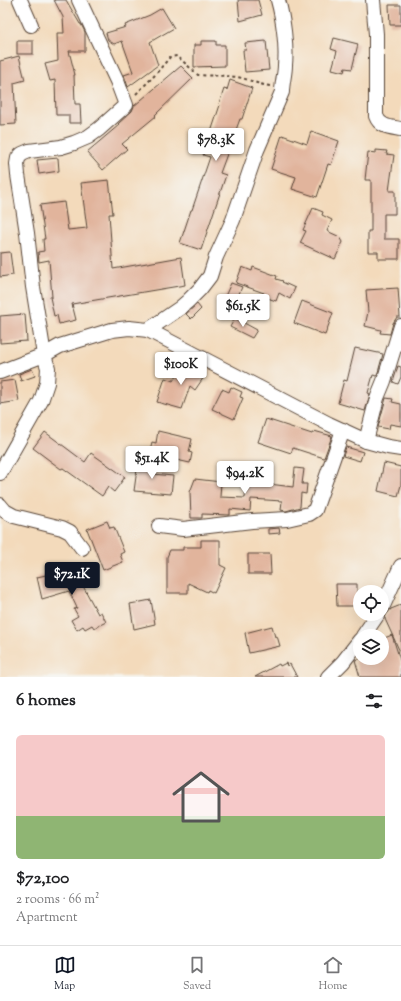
<!DOCTYPE html>
<meta charset="utf-8">
<style>
body{margin:0;font-family:"Sorts Mill Goudy",serif;background:#f6f6f6;color:#202124;height:100vh;display:flex;flex-direction:column;font-size:15px;white-space:nowrap}
*{box-sizing:border-box;margin:0}
p{font-size:13px;color:#757577}
.icon{flex:none;width:22px;height:22px;fill:none;stroke:currentColor;stroke-width:2;stroke-linecap:round;stroke-linejoin:round}
.map{position:relative;height:677px;overflow:hidden}
.panel{display:flex;flex-direction:column;background:#fff;flex:1}
.panel>*{flex:none}
.controls{position:absolute;left:353px;top:585px;display:grid;gap:8px}
.controls a{display:grid;place-items:center;width:36px;height:36px;border-radius:50%;background:#fff;box-shadow:0 4px 16px #0002;font-size:20px}
.price{position:absolute;translate:-50% -34px;padding:0 9px;border-radius:4px;background:#fff;color:#222;font-size:13px;line-height:26px;filter:drop-shadow(0 1px 2px #0008)}
.price::after{content:'';position:absolute;left:50%;top:24px;width:12px;height:9px;margin-left:-6px;background:inherit;clip-path:polygon(0 0,100% 0,50% 100%)}
.price.selected{background:#111827;color:#fff}
ul{padding:0;list-style:none}
li{display:grid;align-content:center;gap:8px;height:212px;padding:0 16px}
li span{display:grid;place-items:center;height:124px;border-radius:6px;color:#555}
li>.icon{margin-inline-start:auto}
span .icon{width:72px;height:72px;fill:#fffc;stroke-width:1}
li b{font-size:17px}
h2{display:flex;justify-content:space-between;align-items:center;height:48px;padding:0 16px;font-size:17px}
.dock{display:flex;justify-content:space-around;align-items:center;height:56px;border-top:1px solid #e0e0e0;background:#fff;font-size:11px;color:#757577}
.dock a{display:grid;justify-items:center;gap:2px}
.dock .selected{color:#111827}
.map>svg:first-child{display:block}
</style>
<div class="map">
<svg width="401" height="677" viewBox="0 0 401 677">
<rect width="100%" height="100%" fill="#f6f6f2"/>
<filter id="ink" filterUnits="userSpaceOnUse"><feTurbulence type="fractalNoise" baseFrequency=".025" numOctaves="2"/><feDisplacementMap in="SourceGraphic" scale="8" xChannelSelector="R" yChannelSelector="G"/><feConvolveMatrix kernelMatrix="1 2 1 2 8 2 1 2 1" color-interpolation-filters="sRGB"/></filter>
<filter id="wash" filterUnits="userSpaceOnUse"><feTurbulence type="fractalNoise" baseFrequency=".012" numOctaves="4" result="noise"/><feDisplacementMap in="SourceGraphic" scale="16" xChannelSelector="R" yChannelSelector="G"/><feGaussianBlur stdDeviation="0.9" result="paint"/><feColorMatrix in="noise" values="0 0 0 0 0 0 0 0 0 0 0 0 0 0 0 0 0 1.4 0 .05"/><feComposite in="paint" operator="in"/></filter>
<g filter="url(#wash)">
<rect width="100%" height="100%" fill="#f3dabb"/>
<g id="blocks">
<g fill="#e1b49c">
<path d="M54 0H66L80 24H81L85 32V51H69L75 75H74L75 104H80L81 123H69V115H56L55 80 50 81 45 64 58 61 57 33H64L63 17Z"/>
<path d="M238 0H258L262 15 240 21Z"/>
<path d="M389 5H401V25H390Z"/>
<path d="M162 8 174 28 150 42 158 65 128 87 124 75 133 72 122 41 114 44 108 40 106 33 126 27 125 25 150 15Z"/>
<path d="M334 38 358 44 352 69 345 68 344 72 332 69 337 51 331 49Z"/>
<rect x="17" y="41" width="16" height="13"/>
<path d="M201 41H216V45H225V66L194 67V45H201Z"/>
<path d="M266 41 269 70 245 72 243 50H246L245 43Z"/>
<path d="M19 56 25 80 14 83 16 124 0 125V61Z"/>
<path d="M181 66 193 78 155 115 156 116 122 144 127 149 103 170 87 152 119 125 118 124 132 111 134 106Z"/>
<path d="M230 80 252 88 242 119H240L220 173 226 175 201 250 180 243 191 210H192L210 157 203 155 207 145 203 143 207 130 211 132 220 105 219 104 224 89 227 90Z"/>
<path d="M311 131 339 141 331 165 328 164 317 197 292 189 296 177 271 169 282 135 307 144Z"/>
<path d="M376 150 387 151 386 154 394 155 389 191H395V214H384V239H399V259H378V252H368V231H371V180H365L368 152 376 153Z"/>
<path d="M58 158 59 171 39 174 37 160Z"/>
<path d="M109 180 113 214H109L113 269 181 257 185 285 72 304 76 320 59 324 57 315 54 316 50 297H52L49 260 39 262 38 252 44 251 43 239H45L40 205 64 202 68 230 87 228 81 183Z"/>
<path d="M313 208 323 212 322 215 332 220 327 231 340 237 343 242 335 259 300 243 306 231 303 230Z"/>
<path d="M10 252 13 275 0 277V253Z"/>
<path d="M242 267 252 271 253 267 277 276 276 279 283 281 282 282 295 288 290 299 279 293 276 301 262 296 264 293 236 283Z"/>
<path d="M231 283 242 287 233 307 222 303Z"/>
<path d="M398 288 400 317H397L393 323 390 334 380 333 381 330 365 326 368 312 366 290Z"/>
<path d="M302 301 333 313 325 335 294 323Z"/>
<path d="M197 304 201 309 191 319 186 314Z"/>
<path d="M25 314 27 341 0 343V316Z"/>
<path d="M235 318 257 330 252 338 230 327Z"/>
<path d="M355 348 383 354 377 376 373 375 368 393 370 394 365 411 338 403 344 380 347 381Z"/>
<path d="M187 360 206 374 195 390 190 386 182 409 157 402 165 378 173 381Z"/>
<path d="M398 366 401 367V377L398 384 393 382Z"/>
<path d="M32 369 35 376 21 381 19 374Z"/>
<path d="M15 380 19 401 0 404V382Z"/>
<path d="M231 387 242 392 240 397 243 398 234 419 212 409 222 389 229 392Z"/>
<path d="M386 398 393 399 392 402 401 404V426L390 424 389 429 378 427Z"/>
<path d="M266 419 312 434 314 431 332 436 324 458 293 448 291 453 258 442Z"/>
<path d="M158 431 192 439 189 452 192 453 190 463 149 454 152 442 156 443Z"/>
<path d="M45 432 85 462 91 453 125 477 114 492 108 487 102 496 63 468 61 469 33 448Z"/>
<path d="M346 447 363 452 360 461 343 456Z"/>
<path d="M138 462 154 464 153 474 173 476 171 494 134 491Z"/>
<path d="M384 463 401 467V485L398 496 378 491Z"/>
<path d="M295 468 304 469 302 484H307L306 494 301 493 300 507 286 511 281 510 282 501 251 499 250 511 230 509V515L202 514V518H191L190 492 195 479 221 482 220 497 245 498 248 469 257 470V472L270 473 269 484 293 487Z"/>
<path d="M107 521 110 528 114 527 124 552 120 554 123 562 103 570 87 529Z"/>
<path d="M279 528 280 533 268 534V529Z"/>
<path d="M201 540H220V565L226 568 214 593 208 590 207 592 188 583V593H167V557L170 550H183V547H201Z"/>
<path d="M248 554H270L271 574H248Z"/>
<path d="M79 567 87 583 83 586 98 614 101 612 106 622 94 628 92 625 85 629 83 626 77 630 71 620 78 616 74 609 77 608 69 591 42 599 37 577 55 573 56 575 65 570 67 573Z"/>
<path d="M336 584H357V606H337Z"/>
<path d="M151 600 155 624 134 629 130 604Z"/>
<path d="M401 605V654L385 619 386 615 391 609Z"/>
<path d="M272 626 275 637 277 636 280 646 249 653 245 633Z"/>
<path d="M392 635 401 663V677H360L355 660 363 658H382V639Z"/>
<path d="M286 663 287 666 290 664 297 677H255L279 664 280 666Z"/>
</g>
</g>
</g>
<g filter="url(#ink)">
<use href="#blocks" fill-opacity="0" stroke="#574436" stroke-width="1"/>
<g fill="none" stroke-linecap="round" stroke-linejoin="round">
<defs>
<g id="minor">
<path d="M20 0 31 25"/>
<path d="M373 0 376 34V116C380 127 390 127 401 129"/>
<path d="M148 330 180 308 188 301 200 289 210 276 216 257 233 220 257 150 282 92C282 83 285 74 285 65 287 46 283 18 278 0"/>
<path d="M0 372 44 355 60 346 112 330 129 328 148 330 300 409 329 424 366 441 388 447 401 449"/>
<path d="M366 441 377 398 384 381 401 326"/>
<path d="M0 473 41 401 47 383 48 368 44 355 33 287 27 233 18 175 17 164 18 158 22 154 29 151 61 147 74 143 88 137 99 129 126 105 117 81 79 0"/>
<path d="M0 505 5 511 14 516 62 528 70 532 82 548"/>
<path d="M159 526 183 529 252 521 287 519 309 514 315 510 343 430"/>
<path d="M382 608 401 566"/>
<path d="M363 636 378 614"/>
<path d="M328 677 343 662 360 640"/>
</g>
</defs>
<use href="#minor" stroke="#574436" stroke-width="16"/>
<path stroke="#574436" stroke-width="2" stroke-dasharray="3 3" stroke-linecap="butt" d="M136 94 154 76 170 57 177 56 198 75C211 76 224 75 237 77 249 79 258 85 271 86"/>
<use href="#minor" stroke="#fff" stroke-width="14"/>
</g>
</g>
</svg>
<div class="controls">
<a><svg class="icon" aria-label="locate" viewBox="0 0 24 24"><circle cx="12" cy="12" r="6"/><path d="M12 2v4M12 18v4M2 12h4M18 12h4"/></svg></a>
<a><svg class="icon" aria-label="layers" viewBox="0 0 24 24"><path d="M12 4l9 5-9 5-9-5zM3 14l9 5 9-5"/></svg></a>
</div>
<b class="price" style="left:216px;top:162px">$78.3K</b>
<b class="price" style="left:243px;top:328px">$61.5K</b>
<b class="price" style="left:181px;top:386px">$100K</b>
<b class="price" style="left:152px;top:480px">$51.4K</b>
<b class="price" style="left:245px;top:495px">$94.2K</b>
<b class="price selected" style="left:72px;top:596px">$72.1K</b>
</div>
<section class="panel">
<h2>6 homes<svg class="icon" aria-label="filters" viewBox="0 0 24 24"><path d="M4 7h16M4 17h16"/><circle cx="9" cy="7" r="2"/><circle cx="15" cy="17" r="2"/></svg></h2>
<ul>
<li><span style="background:linear-gradient(#f6c9c9 65%,#8fb573 0)"><svg class="icon" aria-label="home" viewBox="0 0 24 24"><path d="M3 11l9-7 9 7M6 9v11h12V9"/></svg></span><div><b>$72,100</b><p>2 rooms · 66 m²</p><p>Apartment</p></div></li>
</ul>
</section>
<nav class="dock">
<a class="selected"><svg class="icon" aria-label="map" viewBox="0 0 24 24"><path d="M3 6l6-2 6 2 6-2v14l-6 2-6-2-6 2zM9 4v14M15 6v14"/></svg>Map</a>
<a><svg class="icon" aria-label="saved" viewBox="0 0 24 24"><path d="M7 4h10v16l-5-4-5 4z"/></svg>Saved</a>
<a><svg class="icon" aria-label="home" viewBox="0 0 24 24"><path d="M3 11l9-7 9 7M6 9v11h12V9"/></svg>Home</a>
</nav>
